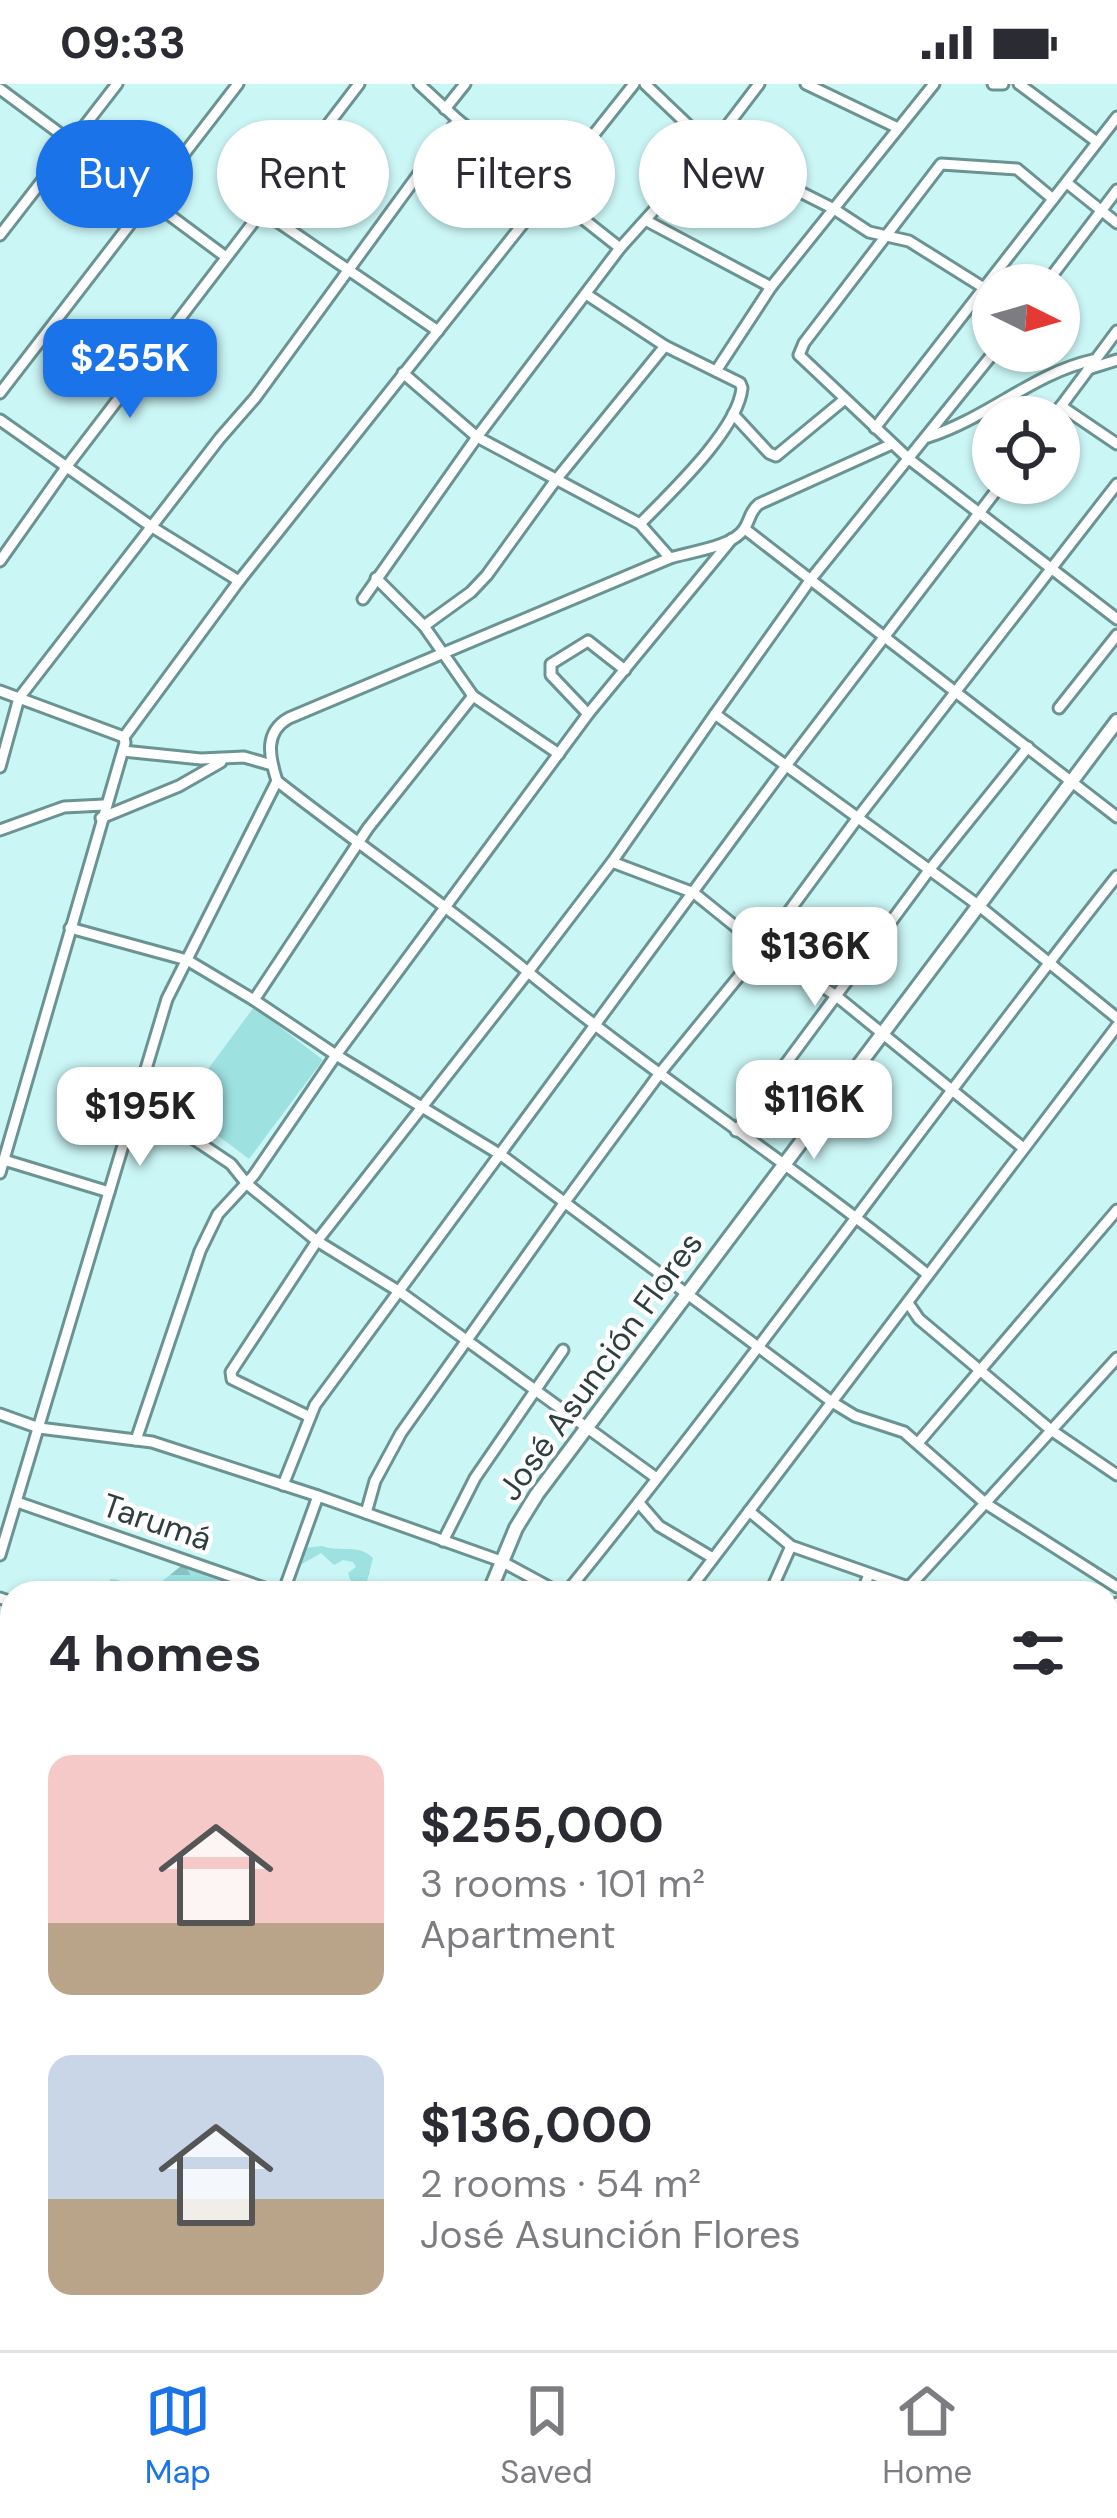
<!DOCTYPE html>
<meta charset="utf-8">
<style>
body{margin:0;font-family:"DM Sans",sans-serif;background:#f2f2f3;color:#2b2b33;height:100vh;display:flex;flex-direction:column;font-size:45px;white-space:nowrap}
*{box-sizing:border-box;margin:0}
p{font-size:39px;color:#7c7c81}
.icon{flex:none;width:66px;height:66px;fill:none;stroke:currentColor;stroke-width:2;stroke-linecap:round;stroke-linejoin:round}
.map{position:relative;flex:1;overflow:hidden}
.drawer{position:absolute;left:0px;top:1497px;width:1119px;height:771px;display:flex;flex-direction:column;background:#fff;border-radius:36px 36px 0 0;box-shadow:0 3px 9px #0004}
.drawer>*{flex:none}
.hud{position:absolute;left:36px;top:36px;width:1047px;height:108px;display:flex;gap:24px}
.needle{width:78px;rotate:95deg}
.fabs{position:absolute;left:972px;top:180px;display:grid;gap:24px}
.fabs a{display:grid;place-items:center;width:108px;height:108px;border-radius:50%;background:#fff;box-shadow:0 3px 9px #0004;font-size:60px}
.price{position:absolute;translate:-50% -102px;padding:0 27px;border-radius:24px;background:#fff;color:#222;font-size:39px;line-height:78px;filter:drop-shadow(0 3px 6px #0008)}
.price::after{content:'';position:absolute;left:50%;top:72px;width:36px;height:27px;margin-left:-18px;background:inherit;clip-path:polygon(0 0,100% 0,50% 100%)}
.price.selected{background:#1a73e8;color:#fff}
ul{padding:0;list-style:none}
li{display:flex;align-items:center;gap:36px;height:300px;padding:0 48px}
li span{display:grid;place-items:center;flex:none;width:336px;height:240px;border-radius:24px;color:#555}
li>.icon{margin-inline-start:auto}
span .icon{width:144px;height:144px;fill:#fffc;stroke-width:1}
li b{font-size:51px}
h2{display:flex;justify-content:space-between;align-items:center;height:144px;padding:0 48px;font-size:51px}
.chip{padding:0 42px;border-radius:54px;background:#fff;box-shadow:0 3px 9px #0004;font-size:42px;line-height:108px}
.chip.selected{background:#1a73e8;color:#fff}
.status{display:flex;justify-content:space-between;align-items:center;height:84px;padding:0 60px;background:#fff;direction:ltr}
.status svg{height:33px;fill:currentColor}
.tabs{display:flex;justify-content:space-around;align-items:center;height:168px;border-top:3px solid #e1e1e2;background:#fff;font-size:33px;color:#7c7c81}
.tabs a{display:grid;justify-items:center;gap:6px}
.tabs .selected{color:#1a73e8}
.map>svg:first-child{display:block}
</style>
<div class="status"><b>09:33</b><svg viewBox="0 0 49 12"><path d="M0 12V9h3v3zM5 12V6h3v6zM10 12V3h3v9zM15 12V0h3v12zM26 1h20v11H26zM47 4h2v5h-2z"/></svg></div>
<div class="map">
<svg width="1117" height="2266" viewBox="0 0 1117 2266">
<defs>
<pattern id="forest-firs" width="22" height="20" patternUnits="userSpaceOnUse" patternTransform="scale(3)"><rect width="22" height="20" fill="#9de1e1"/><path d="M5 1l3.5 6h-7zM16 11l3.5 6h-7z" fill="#88c2c2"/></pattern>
</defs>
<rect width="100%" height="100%" fill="#cbf6f6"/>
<path fill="#9de1e1" d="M254 923 323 976 249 1075 180 1023Z"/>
<g fill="url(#forest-firs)">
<path d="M322 1462C341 1469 358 1459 373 1474L367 1497 377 1499 378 1509C363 1509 352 1505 348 1489L356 1483 353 1478 343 1476 334 1481 321 1469 300 1481 304 1464Z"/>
<path d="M187 1477 220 1490 219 1503 240 1499 247 1502 249 1509H117L110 1503V1495C125 1494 133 1508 149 1508Z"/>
</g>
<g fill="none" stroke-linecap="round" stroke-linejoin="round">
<defs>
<g id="street">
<path d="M419 0 458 36 620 164 711 63 759 0"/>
<path d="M645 0 711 63 834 125 869 148 909 157 984 204"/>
<path d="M806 0 898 44"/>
<path d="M993 0H1003"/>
<path d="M1019 0 1097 58"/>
<path d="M0 5 226 173"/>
<path d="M445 25 465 0"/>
<path d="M1067 99 1117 139"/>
<path d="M1053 115 1017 85 941 80 804 259 799 271 909 375 1117 535"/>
<path d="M262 127 438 247"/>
<path d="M647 137 771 203 934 0"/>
<path d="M0 151 117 0"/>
<path d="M1045 201 1117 106"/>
<path d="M586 210 665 262 740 299 742 304C738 346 669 410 640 440"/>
<path d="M1088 285 1117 276"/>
<path d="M716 287 771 203"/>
<path d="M403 289 477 353 640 440 670 474"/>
<path d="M0 309 238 0"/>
<path d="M1061 322 1117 360"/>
<path d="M733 330 769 369 776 372 845 315"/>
<path d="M1053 333 1117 247"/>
<path d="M0 336 152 443 239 497 124 653"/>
<path d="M875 344 1117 33"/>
<path d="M928 353C986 335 1034 289 1093 276"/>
<path d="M892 360 759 420C749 428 751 435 744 445 733 463 689 468 670 474L289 634C264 648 269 672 277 697 360 762 447 821 528 888L612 778 715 630 978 821 1117 934"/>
<path d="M745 445 1117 733"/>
<path d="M0 477 67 382 359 0"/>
<path d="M376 494 424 542 473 612 559 670"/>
<path d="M239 497 634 0"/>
<path d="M363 515 477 353 620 164"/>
<path d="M424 542 471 508 487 491 555 397 665 262"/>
<path d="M0 607 124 653 125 659 0 1089"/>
<path d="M1059 624 1117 551"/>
<path d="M588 630 551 591V580L588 557 625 586"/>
<path d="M715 630 811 495 995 267"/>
<path d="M123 667 201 675 244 673 272 681"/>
<path d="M0 683 19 614 220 354 255 314 458 36"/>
<path d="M101 734 179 702 221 678"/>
<path d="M0 746 64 723 104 721"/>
<path d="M612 778 694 809 762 864 835 911 1022 1063"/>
<path d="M70 844 187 876 254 916 336 971 501 1071 832 1318 855 1332 904 1348 985 1419 1117 1503"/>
<path d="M254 916 368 744 473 612"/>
<path d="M129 1040 167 1037 231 1080 247 1100 317 1157 528 888C657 994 798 1084 927 1190"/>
<path d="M736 1047 930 785 1028 663"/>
<path d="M4 1076 109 1108"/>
<path d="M908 1219 919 1235 1051 1346 1117 1391"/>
<path d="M0 1330 39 1344 152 1358 318 1412"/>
<path d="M310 1333 232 1295 231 1288 317 1157 400 1208 655 1393"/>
<path d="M136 1356 200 1167 218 1130 254 1091 336 971 588 630 732 455"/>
<path d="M918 1359 1117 1126"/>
<path d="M283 1401 315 1321 785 683 1002 399"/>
<path d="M17 1418 279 1509"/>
<path d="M639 1419 659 1442 713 1474"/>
<path d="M749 1427 791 1462 925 1509"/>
<path d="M366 1429 375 1397 401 1349 565 1118 660 989 762 864 859 732 1117 400"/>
<path d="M443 1457 475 1394 563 1266"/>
<path d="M0 1471 167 915 277 697"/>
<path d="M909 1503 1117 1274"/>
<path d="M283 1509 318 1412 501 1477 560 1509"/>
<path d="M566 1509C756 1275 930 1028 1117 792"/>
<path d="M687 1509 1117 942"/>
<path d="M770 1509 791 1462"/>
<path d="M862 1509 869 1490"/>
<path d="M0 1514 12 1518"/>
<path d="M1107 1530 1117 1519"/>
<path d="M1107 1594 1117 1599"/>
<path d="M0 1618 12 1622"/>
<path d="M1107 1708 1117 1714"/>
<path d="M0 1725 12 1728"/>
<path d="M1107 1794 1117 1769"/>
<path d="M1107 1821 1117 1827"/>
<path d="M0 1830 12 1833"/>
<path d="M1107 1932 1117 1938"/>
<path d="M1107 2035 1117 2039"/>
<path d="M1107 2108 1117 2079"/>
<path d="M1107 2140 1117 2143"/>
<path d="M0 2238 12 2242"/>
<path d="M56 2256 86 2266"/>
<path d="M610 2256 647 2266"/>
<path d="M19 2266 22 2256"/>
<path d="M116 2266 119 2256"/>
<path d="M366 2266 370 2256"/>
<path d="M475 2266 479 2256"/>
<path d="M579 2266 583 2256"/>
<path d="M684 2266 687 2256"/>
<path d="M792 2266 796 2256"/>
<path d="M819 2266 822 2256"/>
<path d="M927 2266 931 2256"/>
</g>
<g id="secondary">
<path d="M489 1509 516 1444 537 1410 1117 637"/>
<path d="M222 2266 226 2256"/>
</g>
</defs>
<use href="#street" stroke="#6a9392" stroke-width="15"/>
<use href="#secondary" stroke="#6a9392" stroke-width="18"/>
<use href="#street" stroke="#fff" stroke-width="9"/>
<use href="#secondary" stroke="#fff" stroke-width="12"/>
</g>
<g text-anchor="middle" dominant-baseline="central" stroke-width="9" stroke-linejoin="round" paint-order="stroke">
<g font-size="33" fill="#2e3f3f" stroke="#fff">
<text transform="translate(600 1282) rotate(-54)">José Asunción Flores</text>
<text transform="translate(157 1438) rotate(19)">Tarumá</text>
</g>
</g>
</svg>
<div class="fabs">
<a><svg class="needle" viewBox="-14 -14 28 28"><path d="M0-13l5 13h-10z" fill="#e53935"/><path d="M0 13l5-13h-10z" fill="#7c7c81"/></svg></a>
<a><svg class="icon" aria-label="locate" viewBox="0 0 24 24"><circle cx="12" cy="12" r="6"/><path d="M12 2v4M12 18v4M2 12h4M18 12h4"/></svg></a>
</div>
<b class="price selected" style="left:130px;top:337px">$255K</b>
<b class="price" style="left:815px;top:925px">$136K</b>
<b class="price" style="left:814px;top:1078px">$116K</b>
<b class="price" style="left:140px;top:1085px">$195K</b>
<div class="hud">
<a class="chip selected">Buy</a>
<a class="chip">Rent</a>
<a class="chip">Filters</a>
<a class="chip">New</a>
</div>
<section class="drawer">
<h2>4 homes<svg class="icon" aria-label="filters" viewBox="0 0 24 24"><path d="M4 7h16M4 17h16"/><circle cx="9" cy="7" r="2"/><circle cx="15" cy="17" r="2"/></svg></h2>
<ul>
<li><span style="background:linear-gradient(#f6c9c9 70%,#b9a48a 0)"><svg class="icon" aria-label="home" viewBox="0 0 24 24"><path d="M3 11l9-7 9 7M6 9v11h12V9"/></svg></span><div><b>$255,000</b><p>3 rooms · 101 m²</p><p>Apartment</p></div></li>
<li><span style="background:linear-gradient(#c9d6e8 60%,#b9a48a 0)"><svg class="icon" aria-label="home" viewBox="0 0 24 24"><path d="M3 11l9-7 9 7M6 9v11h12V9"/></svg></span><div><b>$136,000</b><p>2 rooms · 54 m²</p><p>José Asunción Flores</p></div></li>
</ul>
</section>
</div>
<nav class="tabs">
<a class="selected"><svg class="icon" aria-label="map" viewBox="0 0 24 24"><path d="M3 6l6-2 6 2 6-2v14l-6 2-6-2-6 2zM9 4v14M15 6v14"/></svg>Map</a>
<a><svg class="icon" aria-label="saved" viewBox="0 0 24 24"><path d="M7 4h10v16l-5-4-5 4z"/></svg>Saved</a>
<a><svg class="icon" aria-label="home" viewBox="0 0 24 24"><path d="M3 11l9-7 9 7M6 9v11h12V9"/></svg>Home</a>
</nav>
